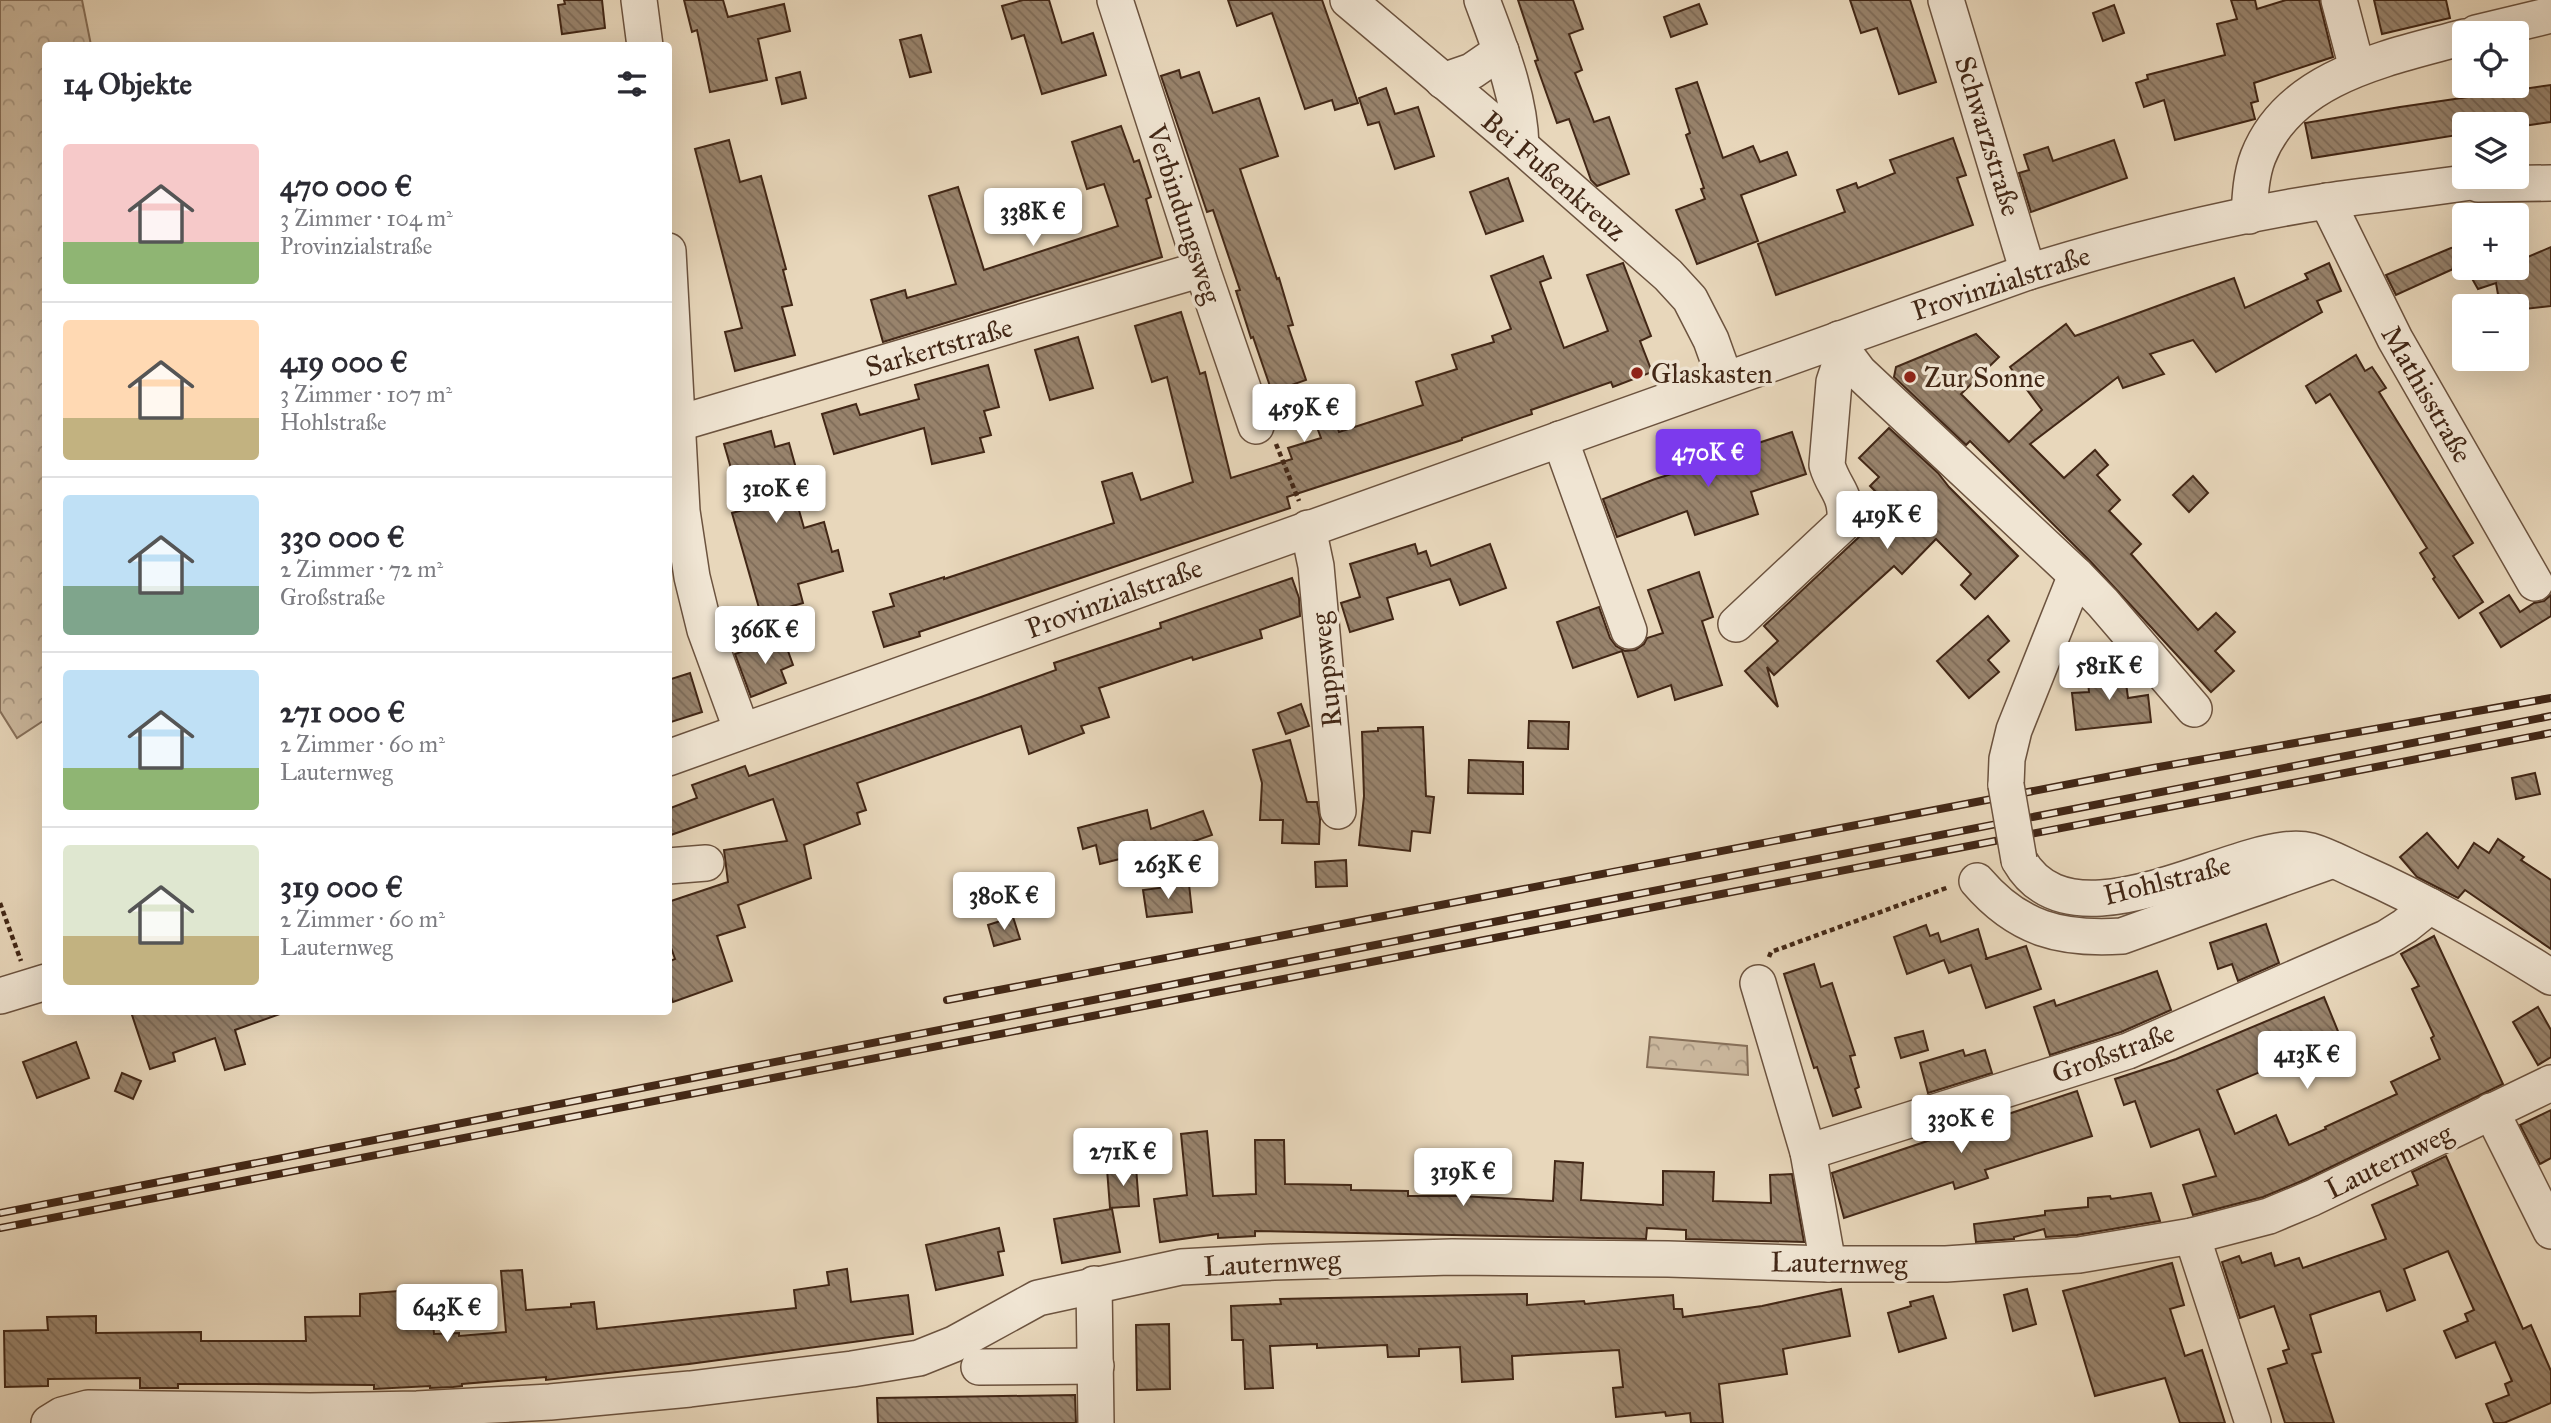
<!DOCTYPE html>
<html lang="de">
<meta charset="utf-8">
<style>
body{margin:0;font-family:"IM FELL Great Primer",serif;background:#f7f7f7;color:#2b2b33;height:100vh;display:flex;flex-direction:column;font-size:26px;white-space:nowrap}
*{box-sizing:border-box;margin:0}
p{font-size:23px;color:#7c7c81}
.icon{flex:none;width:38px;height:38px;fill:none;stroke:currentColor;stroke-width:2;stroke-linecap:round;stroke-linejoin:round}
.map{position:relative;flex:1;overflow:hidden}
.sheet{position:absolute;left:42px;top:42px;width:630px;height:973px;display:flex;flex-direction:column;background:#fff;border-radius:7px;box-shadow:0 7px 28px #0002}
.sheet>*{flex:none}
.buttons{position:absolute;left:2452px;top:21px;display:grid;gap:14px}
.buttons a{display:grid;place-items:center;width:77px;height:77px;border-radius:7px;background:#fff;box-shadow:0 7px 28px #0002;font-size:35px}
.price{position:absolute;translate:-50% -60px;padding:0 16px;border-radius:7px;background:#fff;color:#222;font-size:23px;line-height:46px;filter:drop-shadow(0 2px 4px #0008)}
.price::after{content:'';position:absolute;left:50%;top:42px;width:21px;height:16px;margin-left:-10px;background:inherit;clip-path:polygon(0 0,100% 0,50% 100%)}
.price.current{background:#7c3aed;color:#fff}
ul{padding:0;list-style:none}
li{display:flex;align-items:center;gap:21px;height:175px;padding:0 21px}
li+li{border-top:2px solid #e1e1e2}
li span{display:grid;place-items:center;flex:none;width:196px;height:140px;border-radius:7px;color:#555}
li>.icon{margin-inline-start:auto}
span .icon{width:84px;height:84px;fill:#fffc;stroke-width:1}
li b{font-size:30px}
h2{display:flex;justify-content:space-between;align-items:center;height:84px;padding:0 21px;font-size:30px}
.map>svg:first-child{display:block}
</style>
<div class="map">
<svg width="2551" height="1423" viewBox="0 0 2551 1423">
<defs>
<pattern id="park-crowns" width="20" height="18" patternUnits="userSpaceOnUse" patternTransform="scale(1.75)"><rect width="20" height="18" fill="#ccb99f"/><path d="M2 6a3 3 0 1 1 6 0M12 15a3 3 0 1 1 6 0" fill="none" stroke="#a79681"/></pattern>
<pattern id="building-back-hatch" width="6" height="6" patternUnits="userSpaceOnUse" patternTransform="scale(1.75)"><rect width="6" height="6" fill="#98836c"/><path d="M-1 5l2 2M0 0l6 6M5-1l2 2" fill="none" stroke="#7e6b58"/></pattern>
</defs>
<rect width="100%" height="100%" fill="#e8d7bb"/>
<filter id="stains"><feTurbulence type="fractalNoise" baseFrequency=".00286" numOctaves="4"/><feColorMatrix values="0 0 0 0 .2 0 0 0 0 .09 0 0 0 0 .02 0 0 0 .5 -.17"/></filter>
<radialGradient id="worn" r=".72"><stop offset=".6" stop-color="#630" stop-opacity="0"/><stop offset="1" stop-color="#630" stop-opacity=".3"/></radialGradient>
<g fill="url(#park-crowns)" stroke="#87705a" stroke-width="2">
<path d="M0 0H82L91 45 46 46V719L17 738 0 711Z"/>
<path d="M1650 1037 1747 1046 1748 1075 1647 1067Z"/>
</g>
<g fill="url(#building-back-hatch)" stroke="#422716" stroke-width="2">
<path d="M564 0H602L605 28 562 34 558 5 565 4Z"/>
<path d="M684 0H723L728 17 784 4 790 31 758 39 767 80 710 92 697 30 692 32Z"/>
<path d="M1023 0H1049L1062 43 1093 33 1106 75 1042 94 1024 35 1012 39 1002 6Z"/>
<path d="M1228 0H1322L1358 103 1335 110 1332 100 1305 109 1272 13 1237 26Z"/>
<path d="M1518 0H1573L1583 29 1569 34 1582 70 1575 73 1594 122 1609 117 1629 174 1597 186 1591 180 1569 119 1557 123 1535 61 1538 60Z"/>
<path d="M1850 0H1910L1936 82 1899 94 1877 28 1861 33Z"/>
<path d="M2231 0H2255L2257 9 2286 0H2319L2333 57 2254 83 2258 101 2251 103 2255 119 2175 140 2164 100 2144 107 2136 83 2148 79 2147 75 2225 55 2217 24 2237 19Z"/>
<path d="M2374 0H2446L2450 18 2382 34Z"/>
<path d="M1699 4 1707 24 1671 37 1664 17Z"/>
<path d="M2114 5 2124 33 2103 41 2093 13Z"/>
<path d="M921 35 931 72 910 77 900 40Z"/>
<path d="M1179 70 1181 78 1199 72 1213 113 1259 98 1278 156 1240 169 1277 279 1279 278 1293 325 1288 326 1306 380 1272 392 1253 337 1251 338 1236 291 1240 290 1213 210 1207 212 1161 76Z"/>
<path d="M800 72 806 98 782 104 776 78Z"/>
<path d="M1697 82 1723 158 1753 146 1760 162 1787 152 1796 175 1741 195 1758 241 1697 264 1676 210 1705 199 1701 189 1704 188 1686 135 1690 133 1676 89Z"/>
<path d="M2551 85V122L2516 127V124H2464V134L2312 158 2305 123 2400 107Z"/>
<path d="M1386 88 1395 114 1418 107 1434 156 1395 169 1379 122 1368 125 1359 98Z"/>
<path d="M1121 126 1134 162 1139 160 1151 197 1146 199 1162 257 883 342 871 300 905 290 907 298 956 284 929 196 958 187 984 270 1118 226 1104 184 1087 189 1072 142Z"/>
<path d="M1953 138 1966 175 1957 178 1973 225 1776 295 1758 244 1845 212 1837 190 1856 183 1858 188 1895 173 1890 160Z"/>
<path d="M729 140 740 182 761 176 786 269 783 270 792 305 782 307 795 355 735 371 725 332 742 328 695 149Z"/>
<path d="M2114 140 2127 178 2031 212 2019 173 2029 170 2024 155 2048 147 2053 161Z"/>
<path d="M1508 178 1523 221 1486 234 1470 192Z"/>
<path d="M2464 246V264L2396 295 2386 275 2451 248Z"/>
<path d="M2551 247V306L2516 310V306H2500L2496 283 2478 289 2466 268H2516V262Z"/>
<path d="M1543 256 1551 278 1540 282 1564 348 1608 331 1587 275 1623 263 1651 336 1640 341 1652 372 1613 387 1611 382 1531 410 1532 414 1462 438V440L1287 497 1290 508 919 632 920 636 884 647 873 612 894 606 890 594 944 577V579L1114 523 1102 482 1132 473 1141 500 1193 482 1167 377 1152 382 1135 326 1181 312 1200 374 1205 372 1231 478 1292 459 1288 448 1321 438 1315 422 1334 416 1339 432 1423 405 1416 382 1457 369 1452 355 1494 342 1492 336 1511 329 1491 276Z"/>
<path d="M2329 263 2341 291 2317 301 2322 312 2216 372 2193 340 2150 354 2164 374 2123 388 2118 377 2030 444 2064 478 2095 450 2108 465 2097 475 2120 500 2109 511 2141 544 2131 554 2198 630 2216 613 2235 632 2215 651 2234 671 2211 692 2090 561 1970 441 1966 445 1894 377 1896 367 1976 334 1999 357 1961 394 2009 442 2042 410 2010 367 2066 324 2075 336 2234 278 2245 308 2308 279 2305 274Z"/>
<path d="M1078 337 1093 388 1050 400 1035 350Z"/>
<path d="M2356 355 2365 371 2372 367 2386 388 2379 392 2473 543 2453 556 2483 602 2459 618 2433 579 2435 577 2420 553 2427 548 2330 394 2316 403 2306 386Z"/>
<path d="M988 365 999 407 984 411 991 435 980 438 984 452 932 464 924 428 834 454 822 414 856 404 860 415 919 399 915 385Z"/>
<path d="M1889 428 1938 473 1949 487 2018 556 1975 599 1961 585 1971 574 1936 539 1902 574 1894 566 1774 675 1767 667 1778 707 1745 671 1778 641 1764 626 1859 537 1889 505 1870 486 1879 477 1859 458Z"/>
<path d="M771 431 775 447 789 443 797 472 789 475 804 528 824 522 832 552 838 550 843 571 798 584 803 603 761 615 732 513 743 510 724 444Z"/>
<path d="M1792 432 1806 474 1751 492 1758 514 1695 535 1687 511 1617 537 1603 499 1655 479 1747 451 1746 447Z"/>
<path d="M2193 476 2208 493 2189 512 2173 495Z"/>
<path d="M1415 544 1418 554 1426 551 1431 566 1490 544 1506 588 1460 605 1450 579 1387 598 1393 619 1350 632 1341 603 1360 597 1350 564Z"/>
<path d="M1699 572 1713 617 1702 621 1722 685 1675 700 1671 685 1638 697 1622 651 1573 668 1557 622 1599 607 1610 638 1616 646 1625 651 1635 650 1644 644 1647 638 1663 633 1648 590Z"/>
<path d="M1292 578 1299 598 1300 616 1260 630 1262 638 1193 660 1192 657 1099 688 1109 717 1081 726 1084 733 1029 754 1021 726 857 783 866 810 857 813 860 824 804 845 811 878 738 905 745 927 717 936 732 981 673 1002 668 991V962L675 959 668 939V902L728 882 724 850 787 841 773 799 668 836V809L697 798 692 785 745 766 749 776 981 697 1056 670 1054 663 1161 628 1160 623Z"/>
<path d="M2509 595 2520 612 2534 603 2544 601 2551 595V616L2501 647 2480 613Z"/>
<path d="M1988 616 2009 641 1988 660 1999 672 1969 698 1937 661Z"/>
<path d="M783 637 793 665 781 670 786 683 751 697 735 654Z"/>
<path d="M2124 668 2128 698 2148 695 2151 722 2076 730 2072 693 2089 692 2087 672Z"/>
<path d="M690 673 702 712 668 723V680Z"/>
<path d="M1301 704 1309 726 1286 734 1278 713Z"/>
<path d="M1529 721 1569 722 1568 749 1528 748Z"/>
<path d="M1423 727 1426 796 1434 797 1430 833 1412 831 1410 851 1359 845 1364 796 1362 732 1378 731V728Z"/>
<path d="M1290 740 1307 802H1317L1320 819 1319 844 1282 843 1283 820H1260L1262 783 1253 750Z"/>
<path d="M1469 760 1523 762V794L1468 793Z"/>
<path d="M2535 773 2540 794 2516 799 2512 778Z"/>
<path d="M1147 810 1151 829 1203 811 1212 835 1183 845V843L1100 864 1096 845 1083 849 1078 828Z"/>
<path d="M2427 833 2458 868 2474 843 2489 853 2498 839 2524 857 2521 860 2551 880V949L2465 890 2458 898 2417 877 2400 857Z"/>
<path d="M1346 860 1347 886 1316 887 1315 862Z"/>
<path d="M1189 884 1192 912 1147 917 1143 890Z"/>
<path d="M1013 917 1020 939 994 946 988 925Z"/>
<path d="M2266 924 2279 963 2238 981 2232 964 2218 969 2210 943Z"/>
<path d="M1926 925 1930 936 1938 933 1941 942 1978 929 1987 959H1985L2026 946 2041 989 1986 1008 1971 965 1949 973 1944 960 1907 974 1894 937Z"/>
<path d="M2434 936 2503 1084 2304 1180 2263 1197 2193 1215 2183 1185 2216 1176 2199 1129 2151 1147 2135 1101 2124 1105 2115 1079 2176 1059 2324 997 2344 1046 2307 1061 2303 1054 2217 1090 2235 1134 2276 1115 2289 1145 2326 1129 2325 1127 2397 1094 2391 1082 2440 1059 2431 1038 2434 1036 2412 989 2419 986 2401 954Z"/>
<path d="M1814 964 1821 987 1832 983 1855 1055 1850 1056 1859 1087 1855 1089 1861 1107 1833 1116 1817 1067 1814 1068 1784 974Z"/>
<path d="M2157 971 2171 1010 2121 1032 2050 1055 2034 1007 2054 1000 2056 1006Z"/>
<path d="M2538 1007 2551 1030V1057L2538 1065 2513 1022Z"/>
<path d="M131 1012H279L280 1014 235 1030 245 1064 225 1070 215 1038 173 1053 175 1061 150 1069Z"/>
<path d="M1923 1031 1928 1050 1901 1058 1895 1038Z"/>
<path d="M76 1042 89 1078 37 1098 23 1062Z"/>
<path d="M1963 1050 1965 1056 1985 1050 1992 1073 1928 1093 1920 1063Z"/>
<path d="M122 1073 141 1081 133 1099 115 1091Z"/>
<path d="M2077 1091 2092 1136 1985 1170 1988 1178 1955 1189 1953 1182 1844 1218 1832 1173Z"/>
<path d="M2551 1110V1158L2540 1164 2520 1125Z"/>
<path d="M1207 1131 1213 1196 1256 1194 1255 1140H1284L1285 1184 1351 1185V1190L1408 1191V1196H1460L1553 1201 1555 1161 1583 1163 1581 1200 1663 1205V1171L1714 1172 1713 1201 1771 1203 1770 1175 1792 1174 1804 1242 1686 1239V1230L1647 1228 1646 1239 1255 1231V1236L1218 1238V1234L1160 1242 1154 1199 1187 1195 1181 1134Z"/>
<path d="M2446 1156 2523 1329 2531 1325 2551 1371V1403L2504 1423H2494L2486 1404 2509 1395 2505 1384 2512 1381 2495 1342 2456 1358 2444 1331 2468 1321 2465 1314 2474 1310 2448 1251 2404 1269 2415 1300 2387 1311 2380 1291 2310 1315 2321 1352 2312 1354 2334 1423H2285L2268 1369 2287 1363 2283 1351 2289 1349 2274 1306 2240 1318 2222 1262 2239 1256 2242 1263 2271 1253 2275 1266 2299 1258 2303 1268 2386 1239 2372 1205 2418 1185 2412 1172Z"/>
<path d="M1136 1167 1139 1206 1110 1208 1107 1169Z"/>
<path d="M2151 1193 2160 1221 2077 1235 2046 1237 2044 1229 2014 1237V1239L1976 1242 1974 1224 2045 1215V1211L2088 1207V1198L2110 1196 2111 1199Z"/>
<path d="M1112 1209 1120 1252 1062 1263 1054 1219Z"/>
<path d="M999 1228 1004 1251 998 1252 1003 1275 936 1290 926 1245Z"/>
<path d="M2172 1263 2184 1305 2170 1309 2185 1356 2202 1350 2225 1423H2180L2165 1378 2095 1396 2063 1291Z"/>
<path d="M847 1269 851 1302 908 1295 913 1334 689 1364 546 1380V1377L462 1384V1386L453 1387 430 1388V1386L374 1389V1385L243 1384H178V1388H140V1378L48 1379V1386L5 1387 4 1331 48 1330 47 1317 96 1316V1333L201 1332V1341H306L305 1317 360 1316V1294L412 1290 414 1323 433 1322 434 1334 459 1333V1336L506 1332 501 1271 522 1270 526 1310 571 1307V1304L594 1302 597 1329 796 1308 794 1290 829 1285 827 1272Z"/>
<path d="M1841 1289 1850 1336 1783 1349 1787 1374 1719 1384 1723 1423H1691L1690 1413 1666 1416 1665 1412 1616 1417 1613 1388 1623 1387 1619 1350 1512 1356 1513 1379 1462 1382 1460 1347 1419 1349V1356L1388 1357 1387 1345 1317 1348V1344L1270 1346 1273 1388 1245 1389 1243 1340H1232L1231 1306 1281 1304 1280 1299 1527 1294V1305L1584 1301 1585 1304 1673 1295 1674 1309H1682L1683 1317 1762 1306Z"/>
<path d="M2027 1289 2036 1324 2013 1331 2004 1295Z"/>
<path d="M1933 1296 1946 1338 1899 1352 1888 1313 1911 1306 1910 1302Z"/>
<path d="M1169 1324 1170 1389 1137 1390 1136 1325Z"/>
<path d="M1075 1395 1076 1423H878L877 1398Z"/>
</g>
<g fill="none" stroke-linecap="round" stroke-linejoin="round">
<defs>
<g id="minor">
<path d="M639 0 645 46"/>
<path d="M1115 0 1202 269 1256 426"/>
<path d="M1348 0 1521 146 1668 275 1690 299 1711 340 1725 379"/>
<path d="M1482 0C1499 46 1520 96 1521 146"/>
<path d="M1946 0 2028 272"/>
<path d="M2339 0 2357 68"/>
<path d="M2476 33 2551 15"/>
<path d="M1443 81 1472 71 1501 51"/>
<path d="M2478 184 2551 183"/>
<path d="M2327 201 2395 339 2535 583"/>
<path d="M2249 216C2250 197 2251 175 2258 157 2290 75 2389 58 2464 37"/>
<path d="M668 251 682 511 692 577 705 630 742 731"/>
<path d="M1839 339 1844 352 1859 372 2076 575 2103 603 2194 709"/>
<path d="M676 424 1202 269"/>
<path d="M1560 439 1629 631"/>
<path d="M1308 528 1316 566 1338 811"/>
<path d="M1736 624 1845 522C1847 493 1834 489 1827 465L1834 382 1844 352"/>
<path d="M668 758 2028 272C2126 242 2226 216 2328 201 2386 193 2444 187 2502 177"/>
<path d="M2006 785 2007 759 2014 730 2076 575"/>
<path d="M2019 860C2069 948 2212 858 2285 850 2293 849 2303 849 2311 851 2328 856 2344 865 2360 872 2426 901 2490 939 2551 977"/>
<path d="M668 866 706 863"/>
<path d="M1977 881C2018 929 2061 940 2122 936L2333 860"/>
<path d="M1758 983 1808 1152 1828 1264"/>
<path d="M0 996 46 982"/>
<path d="M2491 1111 2551 1231"/>
<path d="M1808 1152 2128 1051 2386 938 2405 926 2430 906"/>
<path d="M2192 1236 2253 1423"/>
<path d="M1094 1284 1096 1423"/>
<path d="M979 1367 1096 1366"/>
<path d="M49 1423 62 1415 88 1408 310 1411 417 1409 550 1402 690 1389 852 1369 919 1358 954 1344 1038 1298 1181 1267 1274 1262 1452 1257 1668 1259 1828 1264H1946L2079 1255 2192 1236 2269 1216 2312 1198 2551 1083"/>
</g>
</defs>
<use href="#minor" stroke="#6c533f" stroke-width="38"/>
<g stroke="#422716" stroke-width="4.5" stroke-dasharray="5 3.5" stroke-linecap="butt">
<path d="M1276 444 1299 501"/>
<path d="M0 903 21 961"/>
<path d="M1769 957 1771 952 1949 887"/>
</g>
<use href="#minor" stroke="#f0e5d3" stroke-width="35"/>
<defs>
<g id="rail">
<path d="M947 1000 2153 768 2551 698"/>
<path d="M0 1213 2551 716"/>
<path d="M0 1228 2551 733"/>
</g>
</defs>
<use href="#rail" stroke="#422716" stroke-width="8"/>
<use href="#rail" stroke="#f0e5d3" stroke-width="5" stroke-dasharray="16" stroke-linecap="butt"/>
<defs>
<path id="minor-bridge" d="M2006 785 2019 860"/>
</defs>
<use href="#minor-bridge" stroke="#6c533f" stroke-width="38" stroke-linecap="butt"/>
<use href="#minor-bridge" stroke="#f0e5d3" stroke-width="35"/>
</g>
<g fill="#8f2418" stroke="#f0e5d3" stroke-width="2.5">
<circle cx="1637" cy="373" r="7"/>
<circle cx="1910" cy="377" r="7"/>
</g>
<g text-anchor="middle" dominant-baseline="central" stroke-width="7" stroke-linejoin="round" paint-order="stroke">
<g font-size="28" fill="#422716" stroke="#f0e5d3">
<text transform="translate(1988 136) rotate(73)">Schwarzstraße</text>
<text transform="translate(1554 176) rotate(41)">Bei Fußenkreuz</text>
<text transform="translate(1184 214) rotate(72)">Verbindungsweg</text>
<text transform="translate(2001 283) rotate(-18)">Provinzialstraße</text>
<text transform="translate(939 347) rotate(-16)">Sarkertstraße</text>
<text transform="translate(2427 394) rotate(60)">Mathisstraße</text>
<text transform="translate(1114 598) rotate(-20)">Provinzialstraße</text>
<text transform="translate(1326 670) rotate(-96)">Ruppsweg</text>
<text transform="translate(2167 880) rotate(-14)">Hohlstraße</text>
<text transform="translate(2113 1053) rotate(-20)">Großstraße</text>
<text transform="translate(2389 1161) rotate(-26)">Lauternweg</text>
<text transform="translate(1272 1263) rotate(-3)">Lauternweg</text>
<text transform="translate(1839 1263) rotate(1)">Lauternweg</text>
</g>
<g font-size="28" fill="#422716" stroke="#f0e5d3" text-anchor="start">
<text x="1651" y="373">Glaskasten</text>
<text x="1924" y="377">Zur Sonne</text>
</g>
</g>
<rect width="100%" height="100%" filter="url(#stains)"/>
<rect width="100%" height="100%" fill="url(#worn)"/>
</svg>
<div class="buttons">
<a><svg class="icon" aria-label="locate" viewBox="0 0 24 24"><circle cx="12" cy="12" r="6"/><path d="M12 2v4M12 18v4M2 12h4M18 12h4"/></svg></a>
<a><svg class="icon" aria-label="layers" viewBox="0 0 24 24"><path d="M12 4l9 5-9 5-9-5zM3 14l9 5 9-5"/></svg></a>
<a>+</a>
<a>−</a>
</div>
<b class="price" style="left:1033px;top:248px">338K €</b>
<b class="price" style="left:1304px;top:444px">459K €</b>
<b class="price current" style="left:1708px;top:489px">470K €</b>
<b class="price" style="left:776px;top:525px">310K €</b>
<b class="price" style="left:1887px;top:551px">419K €</b>
<b class="price" style="left:765px;top:666px">366K €</b>
<b class="price" style="left:2109px;top:702px">581K €</b>
<b class="price" style="left:1168px;top:901px">263K €</b>
<b class="price" style="left:1004px;top:932px">380K €</b>
<b class="price" style="left:2307px;top:1091px">413K €</b>
<b class="price" style="left:1961px;top:1155px">330K €</b>
<b class="price" style="left:1123px;top:1188px">271K €</b>
<b class="price" style="left:1463px;top:1208px">319K €</b>
<b class="price" style="left:447px;top:1344px">643K €</b>
<section class="sheet">
<h2>14 Objekte<svg class="icon" aria-label="filters" viewBox="0 0 24 24"><path d="M4 7h16M4 17h16"/><circle cx="9" cy="7" r="2"/><circle cx="15" cy="17" r="2"/></svg></h2>
<ul>
<li><span style="background:linear-gradient(#f6c9c9 70%,#8fb573 0)"><svg class="icon" aria-label="home" viewBox="0 0 24 24"><path d="M3 11l9-7 9 7M6 9v11h12V9"/></svg></span><div><b>470 000 €</b><p>3 Zimmer · 104 m²</p><p>Provinzialstraße</p></div></li>
<li><span style="background:linear-gradient(#ffd9b3 70%,#c2b280 0)"><svg class="icon" aria-label="home" viewBox="0 0 24 24"><path d="M3 11l9-7 9 7M6 9v11h12V9"/></svg></span><div><b>419 000 €</b><p>3 Zimmer · 107 m²</p><p>Hohlstraße</p></div></li>
<li><span style="background:linear-gradient(#bfe0f5 65%,#7fa58c 0)"><svg class="icon" aria-label="home" viewBox="0 0 24 24"><path d="M3 11l9-7 9 7M6 9v11h12V9"/></svg></span><div><b>330 000 €</b><p>2 Zimmer · 72 m²</p><p>Großstraße</p></div></li>
<li><span style="background:linear-gradient(#bfe0f5 70%,#8fb573 0)"><svg class="icon" aria-label="home" viewBox="0 0 24 24"><path d="M3 11l9-7 9 7M6 9v11h12V9"/></svg></span><div><b>271 000 €</b><p>2 Zimmer · 60 m²</p><p>Lauternweg</p></div></li>
<li><span style="background:linear-gradient(#dfe7d0 65%,#c2b280 0)"><svg class="icon" aria-label="home" viewBox="0 0 24 24"><path d="M3 11l9-7 9 7M6 9v11h12V9"/></svg></span><div><b>319 000 €</b><p>2 Zimmer · 60 m²</p><p>Lauternweg</p></div></li>
</ul>
</section>
</div>
